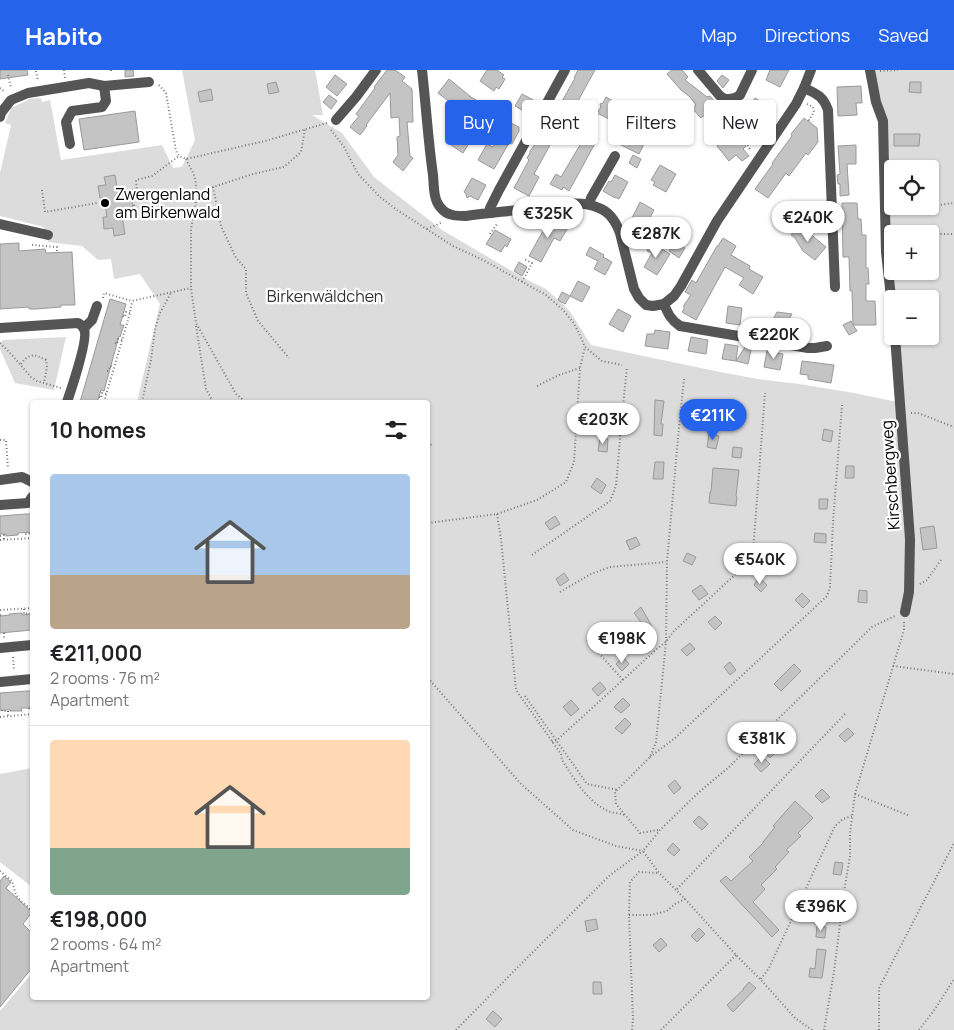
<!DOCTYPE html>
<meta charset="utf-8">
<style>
body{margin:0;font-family:Manrope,sans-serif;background:#f6f6f6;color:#202124;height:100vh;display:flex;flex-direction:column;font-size:19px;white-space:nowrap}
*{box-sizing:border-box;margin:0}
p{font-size:16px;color:#757577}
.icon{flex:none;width:28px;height:28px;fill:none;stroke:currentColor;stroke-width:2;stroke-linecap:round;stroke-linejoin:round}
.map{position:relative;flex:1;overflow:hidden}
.drawer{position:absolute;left:30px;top:330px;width:400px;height:600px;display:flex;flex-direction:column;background:#fff;border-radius:5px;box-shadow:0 1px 4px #0004}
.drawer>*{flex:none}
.hud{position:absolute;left:445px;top:30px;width:434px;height:45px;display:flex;gap:10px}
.fabs{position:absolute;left:884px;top:90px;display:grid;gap:10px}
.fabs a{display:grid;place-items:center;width:55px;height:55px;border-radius:5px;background:#fff;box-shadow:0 1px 4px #0004;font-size:25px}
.price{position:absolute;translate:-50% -42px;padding:0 11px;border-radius:18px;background:#fff;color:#222;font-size:16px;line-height:32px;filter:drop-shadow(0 1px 2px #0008)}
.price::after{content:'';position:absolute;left:50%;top:30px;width:15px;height:11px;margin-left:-8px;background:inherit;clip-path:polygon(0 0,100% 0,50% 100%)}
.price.on{background:#2563eb;color:#fff}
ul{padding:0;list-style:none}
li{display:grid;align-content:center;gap:10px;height:265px;padding:0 20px}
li+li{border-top:1px solid #e0e0e0}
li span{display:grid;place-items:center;height:155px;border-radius:5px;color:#555}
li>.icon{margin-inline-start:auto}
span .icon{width:90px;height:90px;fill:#fffc;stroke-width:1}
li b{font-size:21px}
h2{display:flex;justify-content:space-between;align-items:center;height:60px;padding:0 20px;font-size:21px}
.chip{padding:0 18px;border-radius:5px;background:#fff;box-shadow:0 1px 4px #0004;font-size:18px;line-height:45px}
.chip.on{background:#2563eb;color:#fff}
header{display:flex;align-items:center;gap:30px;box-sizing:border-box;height:70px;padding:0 25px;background:#2563eb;color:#fff}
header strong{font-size:24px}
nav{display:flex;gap:28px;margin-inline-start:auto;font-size:18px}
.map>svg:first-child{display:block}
</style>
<header>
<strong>Habito</strong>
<nav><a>Map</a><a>Directions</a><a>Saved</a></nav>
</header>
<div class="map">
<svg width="954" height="960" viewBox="0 0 954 960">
<rect width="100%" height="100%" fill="#fff"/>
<g fill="#dcdcdc" fill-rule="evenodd">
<path d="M182 0H315L323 45H312L342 63 374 107 442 160 524 208 546 219 565 236 571 243 591 275 720 302 758 309 799 314 854 323 897 332 887 225 880 57 866 7 865 0H954V960H0V941L32 903V928H428V332H137L160 234 140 204 114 209 111 189 98 190 82 176 48 172V162L43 160 44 157 0 146V103L11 55 5 53 11 38 30 29 41 28 42 32 50 30 61 90 162 75 173 98 182 97 195 70ZM892 99H930V136H892ZM892 164H930V201H892ZM892 229H930V266H892Z"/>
<path d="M66 267 54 320 15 313 0 279V273L3 270Z"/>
<path d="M32 698V817L0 792V704Z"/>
</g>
<g fill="#c4c4c4" stroke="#999">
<path d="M0 0H27L28 5 0 9Z"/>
<path d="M125 0H133L134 6 125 7Z"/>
<path d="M387 0H395L405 7 402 11 412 19 413 52H407L410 86 413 88 403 101 393 92 398 85 397 67 400 66 399 47 391 48 390 23 366 55 367 56 360 65 350 57 359 46 356 44 375 18 374 17Z"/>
<path d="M487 0H497L504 5 502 7 505 9 499 19 496 17 494 21 480 11Z"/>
<path d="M578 0H595L573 40 561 33 575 8H574Z"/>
<path d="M672 0H682L688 7 685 10 707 27 710 26 716 33 710 37 712 39 701 48 692 38 696 35 690 27 681 20 667 4Z"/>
<path d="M770 0H789L780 17 766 10Z"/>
<path d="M335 5 347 14 337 26 326 17Z"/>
<path d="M722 5 729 10 723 18 717 11Z"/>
<path d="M449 9 471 27 486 36 478 49 466 42 468 38 453 30 451 33 438 23Z"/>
<path d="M276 12 279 22 269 24 267 14Z"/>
<path d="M910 12H921V23L909 22Z"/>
<path d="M861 16 862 33H856L857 45 838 46 837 17Z"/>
<path d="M211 19 213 30 200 32 198 22Z"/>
<path d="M522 24 535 31 527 43 515 36Z"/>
<path d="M329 25 337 31 331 39 323 32Z"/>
<path d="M606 27 620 35 611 50 597 43 601 37 600 34 603 33Z"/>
<path d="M755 28 770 37 761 52 746 42Z"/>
<path d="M135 41 139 72 84 80 79 49Z"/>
<path d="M804 48 817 58 818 72 808 85 806 83 789 106 786 103 768 128 755 119 773 94 772 93 792 66 791 64Z"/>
<path d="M507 51 519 57V61L512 74 509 73 494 99 478 90 487 74 493 77 503 58 502 54 506 53Z"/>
<path d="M635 60 648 66 639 84 609 69 613 61 630 70Z"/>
<path d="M459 62 471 70 463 83 451 75Z"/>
<path d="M734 62 746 76 743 79 749 86 742 91 736 85 729 91 717 76Z"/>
<path d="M590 64 598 68 569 121 563 117 562 120 550 114 556 104 561 107 583 70 586 71Z"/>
<path d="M894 64H920L919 76H894Z"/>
<path d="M539 69 550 75 534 104 539 107 529 126 514 118 529 90 527 88 530 83V81Z"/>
<path d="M856 75V94H847L849 125 840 126V114H838L837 105 840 104 838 76Z"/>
<path d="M633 85 641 89 637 98 629 93Z"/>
<path d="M660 95 676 104 666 122 653 115 655 112 651 110Z"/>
<path d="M115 105 119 128 131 126 133 139 121 140 125 164 114 166 113 158 104 159 103 147H107L104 128H100L98 116 106 115 104 107Z"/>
<path d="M615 105 628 112 619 129 615 127V128L603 121 609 111 611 112Z"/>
<path d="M472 108 486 115 478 130 470 126 467 128 466 124 464 122Z"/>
<path d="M640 132 654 140 645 157 631 150Z"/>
<path d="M842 133H857L858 149H861L862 165H866V198H868L869 214H866V231H875L876 255H853L857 261 849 265 843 255 851 251 853 255 852 221H850L849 187H843Z"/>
<path d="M790 140 802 148 793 160 781 152Z"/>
<path d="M557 149 569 156 560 171 554 168 541 192 529 186 548 152 554 155Z"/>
<path d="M799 155 826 177 815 190 803 181 795 168 791 165Z"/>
<path d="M495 160 511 169 507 177 505 175 501 182 486 174Z"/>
<path d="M723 168 736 176 731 185 750 196 749 199 763 207 753 224 739 215 744 208 725 197 696 250 682 242 684 239V235L691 225 685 222 692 210 696 213 717 176H718Z"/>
<path d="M675 172 685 178 679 188 669 181Z"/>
<path d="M19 173V181L45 179 46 183 72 182 75 235H61V237L36 239H29V237L0 239V174Z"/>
<path d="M652 173 670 184 657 205 644 197 652 183 647 181Z"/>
<path d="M590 177 604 185 603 187 612 192 605 205 594 199 598 191 586 185Z"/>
<path d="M519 192 527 197 522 206 514 201Z"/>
<path d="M578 211 590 217 582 232 570 226Z"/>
<path d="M562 222 570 226 565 234 558 230Z"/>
<path d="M110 229 126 234 120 255H124L120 267 119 266 104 321 101 320 97 332H80Z"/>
<path d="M728 236 742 238 740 255 726 253Z"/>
<path d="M618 239 631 246 623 262 609 254Z"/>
<path d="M777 242 792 244 783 260 771 253Z"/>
<path d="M655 260 670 262 668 279 645 276 647 264H654Z"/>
<path d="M691 267 708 270 706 284 688 281Z"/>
<path d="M725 274 738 276 736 291 722 289Z"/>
<path d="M747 274 752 275 748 294 736 291Z"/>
<path d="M767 281 783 284 780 300 764 297Z"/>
<path d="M802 291 834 295 831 313 808 309V305L800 304Z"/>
<path d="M655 330 664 331 661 354H663L662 366 654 365Z"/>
<path d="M602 337 614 338 613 348H604V346H601Z"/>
<path d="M824 359 833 361 831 372 822 370Z"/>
<path d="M709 364 719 366 716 379 707 377Z"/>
<path d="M600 368 608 369 607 382 598 381Z"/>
<path d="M733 377 742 378 741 388 732 387Z"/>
<path d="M655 392H664L663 409H653Z"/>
<path d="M846 396H854V408H845Z"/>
<path d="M713 398 739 400 736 426 737 427 736 436 709 433 710 422H711Z"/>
<path d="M597 408 606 415 601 424 591 417Z"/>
<path d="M819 429H828L827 439H819Z"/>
<path d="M26 444H32V462L18 463V465L6 466V464H0V446Z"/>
<path d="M555 446 560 454 550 460 545 453Z"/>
<path d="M934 456 937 478 923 480 920 458Z"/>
<path d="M815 463 826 464V473L814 472Z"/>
<path d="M636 467 640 475 630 480 626 471Z"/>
<path d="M687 483 696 487 692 495 683 491Z"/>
<path d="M564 503 569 510 560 516 556 509Z"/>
<path d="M759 508 767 515 761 522 754 515Z"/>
<path d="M701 515 708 524 699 530 692 521Z"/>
<path d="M859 520 867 521V533L858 532Z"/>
<path d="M802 523 810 531 803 538 795 530Z"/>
<path d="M641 537 654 560 649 563 634 543Z"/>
<path d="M22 543V545L32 544V560L0 563V546L10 545 9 544Z"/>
<path d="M715 546 722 553 715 560 708 552Z"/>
<path d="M690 573 695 579 687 586 681 580Z"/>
<path d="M623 587 629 594 622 601 616 594Z"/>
<path d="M730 592 736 600 730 605 724 597Z"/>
<path d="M794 594 801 601 781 621 774 614Z"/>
<path d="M600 612 606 619 598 626 592 619Z"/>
<path d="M27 621H32V638H21L22 641H10V640H0V623Z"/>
<path d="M623 628 630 635 621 643 614 637Z"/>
<path d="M571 630 579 639 571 646 563 637Z"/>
<path d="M625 648 631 654 622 664 615 658Z"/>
<path d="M848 658 854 664 845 672 839 666Z"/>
<path d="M772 674 778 680 770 688 764 682Z"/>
<path d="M762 686 770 694 761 702 754 694Z"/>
<path d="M675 710 681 718 674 724 668 716Z"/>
<path d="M822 719 830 727 822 733 815 726Z"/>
<path d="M795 731 813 748 798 763 801 766 786 780 789 782 775 797 777 799 761 815 765 819 753 832 779 860 772 867 720 811 726 806 731 811 753 791 749 787 763 773V772L775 757 773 756Z"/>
<path d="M699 746 708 754 702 760 693 752Z"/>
<path d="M673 773 680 780 674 786 667 780Z"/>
<path d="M835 792 843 793 841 805 833 804Z"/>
<path d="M4 806 11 812 6 818 32 842 23 854 32 863V898L0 937V811Z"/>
<path d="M822 833 835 835 833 846 820 844Z"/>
<path d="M596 849 598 859 587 862 585 851Z"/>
<path d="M817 856 826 857 825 868 816 867Z"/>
<path d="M699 858 705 864 697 872 691 866Z"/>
<path d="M661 868 667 875 659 882 653 875Z"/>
<path d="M817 879 826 880 822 908 809 907 810 898 815 899Z"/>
<path d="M593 912H601L602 924H593Z"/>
<path d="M749 912 756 918 733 942 727 935 744 919H743Z"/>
<path d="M493 941 502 949 495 957 486 949Z"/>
</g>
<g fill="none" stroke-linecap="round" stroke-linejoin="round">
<g stroke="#777" stroke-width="2" stroke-dasharray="1 2.5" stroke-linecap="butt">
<path d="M64 0 65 8"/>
<path d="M111 0V2"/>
<path d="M36 1 38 11"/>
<path d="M880 1 898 0"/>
<path d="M8 5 11 18"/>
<path d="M159 15 166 23 176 81 179 86 186 89 265 71 327 53"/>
<path d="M0 18 5 22"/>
<path d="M807 34 813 37 814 42 809 50 812 52"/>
<path d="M331 60 344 77 358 104 380 127 397 140 453 176 483 190 546 225 563 240 573 252 579 263 585 277 602 291 622 295"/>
<path d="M744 69 751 81"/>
<path d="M186 89 195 107 197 126 191 159V218L196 253 236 324 246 332"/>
<path d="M213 117 221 156 236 188 246 199V223L258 251 289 288"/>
<path d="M42 120 45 142 97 133"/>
<path d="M197 126 213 117 253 104 284 97 301 82 305 59"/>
<path d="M116 127 136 119"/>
<path d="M119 128 132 124"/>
<path d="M913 136 925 137 954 133"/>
<path d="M122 142 135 140 132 124 137 122 136 110 152 106 179 86"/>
<path d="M427 159 443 152"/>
<path d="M490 164 497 154"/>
<path d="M895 164H902"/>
<path d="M930 164H954"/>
<path d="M32 175 57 177V183"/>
<path d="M522 212 532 193 524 189"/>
<path d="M103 228 104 223 132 231 191 218"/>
<path d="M123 246 125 247 126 242 130 243"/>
<path d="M196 256 206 319 213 332"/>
<path d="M0 273 11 284 31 307 37 311 61 318"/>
<path d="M115 273 117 274 118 269 122 270"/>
<path d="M21 294C29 283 35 284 46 290L47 297 44 313"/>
<path d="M107 301H108L110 296 114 297"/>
<path d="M537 316 559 305 580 298"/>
<path d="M99 327 101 328 102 323 107 324"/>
<path d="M319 331V332"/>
<path d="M104 332 130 243 132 231"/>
<path d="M142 332 151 290 155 259 160 243 171 223"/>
<path d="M911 343H918L954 357"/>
<path d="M0 370H6L8 399"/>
<path d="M428 377 433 373"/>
<path d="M497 444 501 469 516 620 561 684 562 690C574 708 585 729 606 740 611 743 619 743 625 745"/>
<path d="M428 453 497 444 537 430 566 412 574 392 580 298 585 277"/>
<path d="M0 466 4 465V470"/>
<path d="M0 470 32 468 31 463 26 464 25 463"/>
<path d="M532 485 610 431 616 416 622 346 627 297"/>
<path d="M920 514 927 510 941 490"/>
<path d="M560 522 591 504 610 497 666 492"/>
<path d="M24 539V544L29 543V544"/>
<path d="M0 540 32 538"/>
<path d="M0 545 3 546"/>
<path d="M4 563V568"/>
<path d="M587 570 623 610"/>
<path d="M13 587 14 600"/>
<path d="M893 596 954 604"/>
<path d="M428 608 521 714 573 760 616 776 643 781"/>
<path d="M525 626 587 714 618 720"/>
<path d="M29 638V639H32"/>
<path d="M2 640V641H8V646"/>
<path d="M0 647 32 644"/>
<path d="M552 672 557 670 658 578 666 572 673 562 751 490 753 482 765 323"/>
<path d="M650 687 675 668 827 526 830 518 833 452 842 335"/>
<path d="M855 724 910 746"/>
<path d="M658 760 640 763 616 734 615 722 650 687 656 672 666 572 667 492 679 357 684 309"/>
<path d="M0 801 12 811 16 825 22 832 32 840"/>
<path d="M677 819 845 644"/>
<path d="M629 845H651L667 841 675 834 685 829"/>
<path d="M32 848 30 854 32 859"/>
<path d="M761 909 769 898 835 756 843 749 852 746"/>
<path d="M456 960 515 900 610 805 643 781"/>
<path d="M632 960 633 949 629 845 630 812 639 802 659 803"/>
<path d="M661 960 736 885"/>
<path d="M812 960 795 948 761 910 736 885 685 829 659 803 643 781 660 760 698 723 729 697 872 557 895 546"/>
<path d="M824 960 834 902 844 822 850 786V763L855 724 904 560V552"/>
<path d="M879 960V918L954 773"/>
<path d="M919 960 935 939 954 909"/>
</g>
<g stroke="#555" stroke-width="10">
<path d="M422 0C426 35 428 70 433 105 434 115 433 130 441 138 447 146 457 146 466 146 488 143 511 141 534 138 555 136 579 129 599 138 610 142 616 152 620 163L634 219 639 228 646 235 653 236 664 234 674 226 681 216 717 151 796 34 804 18 811 0"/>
<path d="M698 0 720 26 725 29H730L735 28 740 25 752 0"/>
<path d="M870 0 876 32 883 51 886 182 892 236"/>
<path d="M804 18C817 24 823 26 828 40L835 217"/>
<path d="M545 35 588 57"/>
<path d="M0 47 1 43 11 30 28 23 89 13 104 16 149 12"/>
<path d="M336 50 356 27 376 0"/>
<path d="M70 74 66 52 72 41 102 37 106 31 104 16"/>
<path d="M589 134 591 128 615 86"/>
<path d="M491 143 490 138 499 120 565 0"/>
<path d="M0 154 48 165"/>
<path d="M664 234C668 244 671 250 680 256L808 278H815L827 276"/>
<path d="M0 258 78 253C80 254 83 257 84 259 89 268 71 320 67 332"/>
<path d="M84 258 92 250 97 236"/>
<path d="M895 266 910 469 909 522 905 542"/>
<path d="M0 410 22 407 32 412"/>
<path d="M0 435 28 433 32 427"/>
<path d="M0 578 32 575"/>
<path d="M0 612 32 609"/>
</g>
</g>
<circle fill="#000" stroke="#fff" stroke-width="2" cx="105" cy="133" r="5"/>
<g text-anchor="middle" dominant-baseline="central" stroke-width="4.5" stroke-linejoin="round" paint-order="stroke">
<g font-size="16" fill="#000" stroke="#fff" text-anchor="start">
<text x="115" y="124">Zwergenland<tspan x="115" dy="18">am Birkenwald</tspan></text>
</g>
<g font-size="16" fill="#333" stroke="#fff">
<text x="325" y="226">Birkenwäldchen</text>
</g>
<g font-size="16" fill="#000" stroke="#fff">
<text transform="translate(890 405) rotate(-94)">Kirschbergweg</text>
</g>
</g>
</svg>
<div class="fabs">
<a><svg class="icon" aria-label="locate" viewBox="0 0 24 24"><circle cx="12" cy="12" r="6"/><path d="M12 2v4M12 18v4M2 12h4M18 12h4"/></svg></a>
<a>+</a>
<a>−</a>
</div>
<b class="price" style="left:548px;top:169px">€325K</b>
<b class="price" style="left:808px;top:173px">€240K</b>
<b class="price" style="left:656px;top:189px">€287K</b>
<b class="price" style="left:774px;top:290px">€220K</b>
<b class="price on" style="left:713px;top:371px">€211K</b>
<b class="price" style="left:603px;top:375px">€203K</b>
<b class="price" style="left:760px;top:515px">€540K</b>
<b class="price" style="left:622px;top:594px">€198K</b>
<b class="price" style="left:762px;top:694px">€381K</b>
<b class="price" style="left:821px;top:862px">€396K</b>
<div class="hud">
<a class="chip on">Buy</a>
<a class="chip">Rent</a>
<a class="chip">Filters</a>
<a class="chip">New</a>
</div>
<section class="drawer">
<h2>10 homes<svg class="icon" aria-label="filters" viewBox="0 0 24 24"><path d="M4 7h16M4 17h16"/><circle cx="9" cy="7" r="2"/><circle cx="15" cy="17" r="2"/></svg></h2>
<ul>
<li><span style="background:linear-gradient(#a9c7e8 65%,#b9a48a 0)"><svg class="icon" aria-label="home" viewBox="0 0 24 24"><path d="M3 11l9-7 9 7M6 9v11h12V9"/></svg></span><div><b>€211,000</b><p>2 rooms · 76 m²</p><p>Apartment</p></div></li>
<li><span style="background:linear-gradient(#ffd9b3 70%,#7fa58c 0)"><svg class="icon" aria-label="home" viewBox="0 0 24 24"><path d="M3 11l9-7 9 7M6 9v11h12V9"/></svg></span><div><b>€198,000</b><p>2 rooms · 64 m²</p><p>Apartment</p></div></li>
</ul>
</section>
</div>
